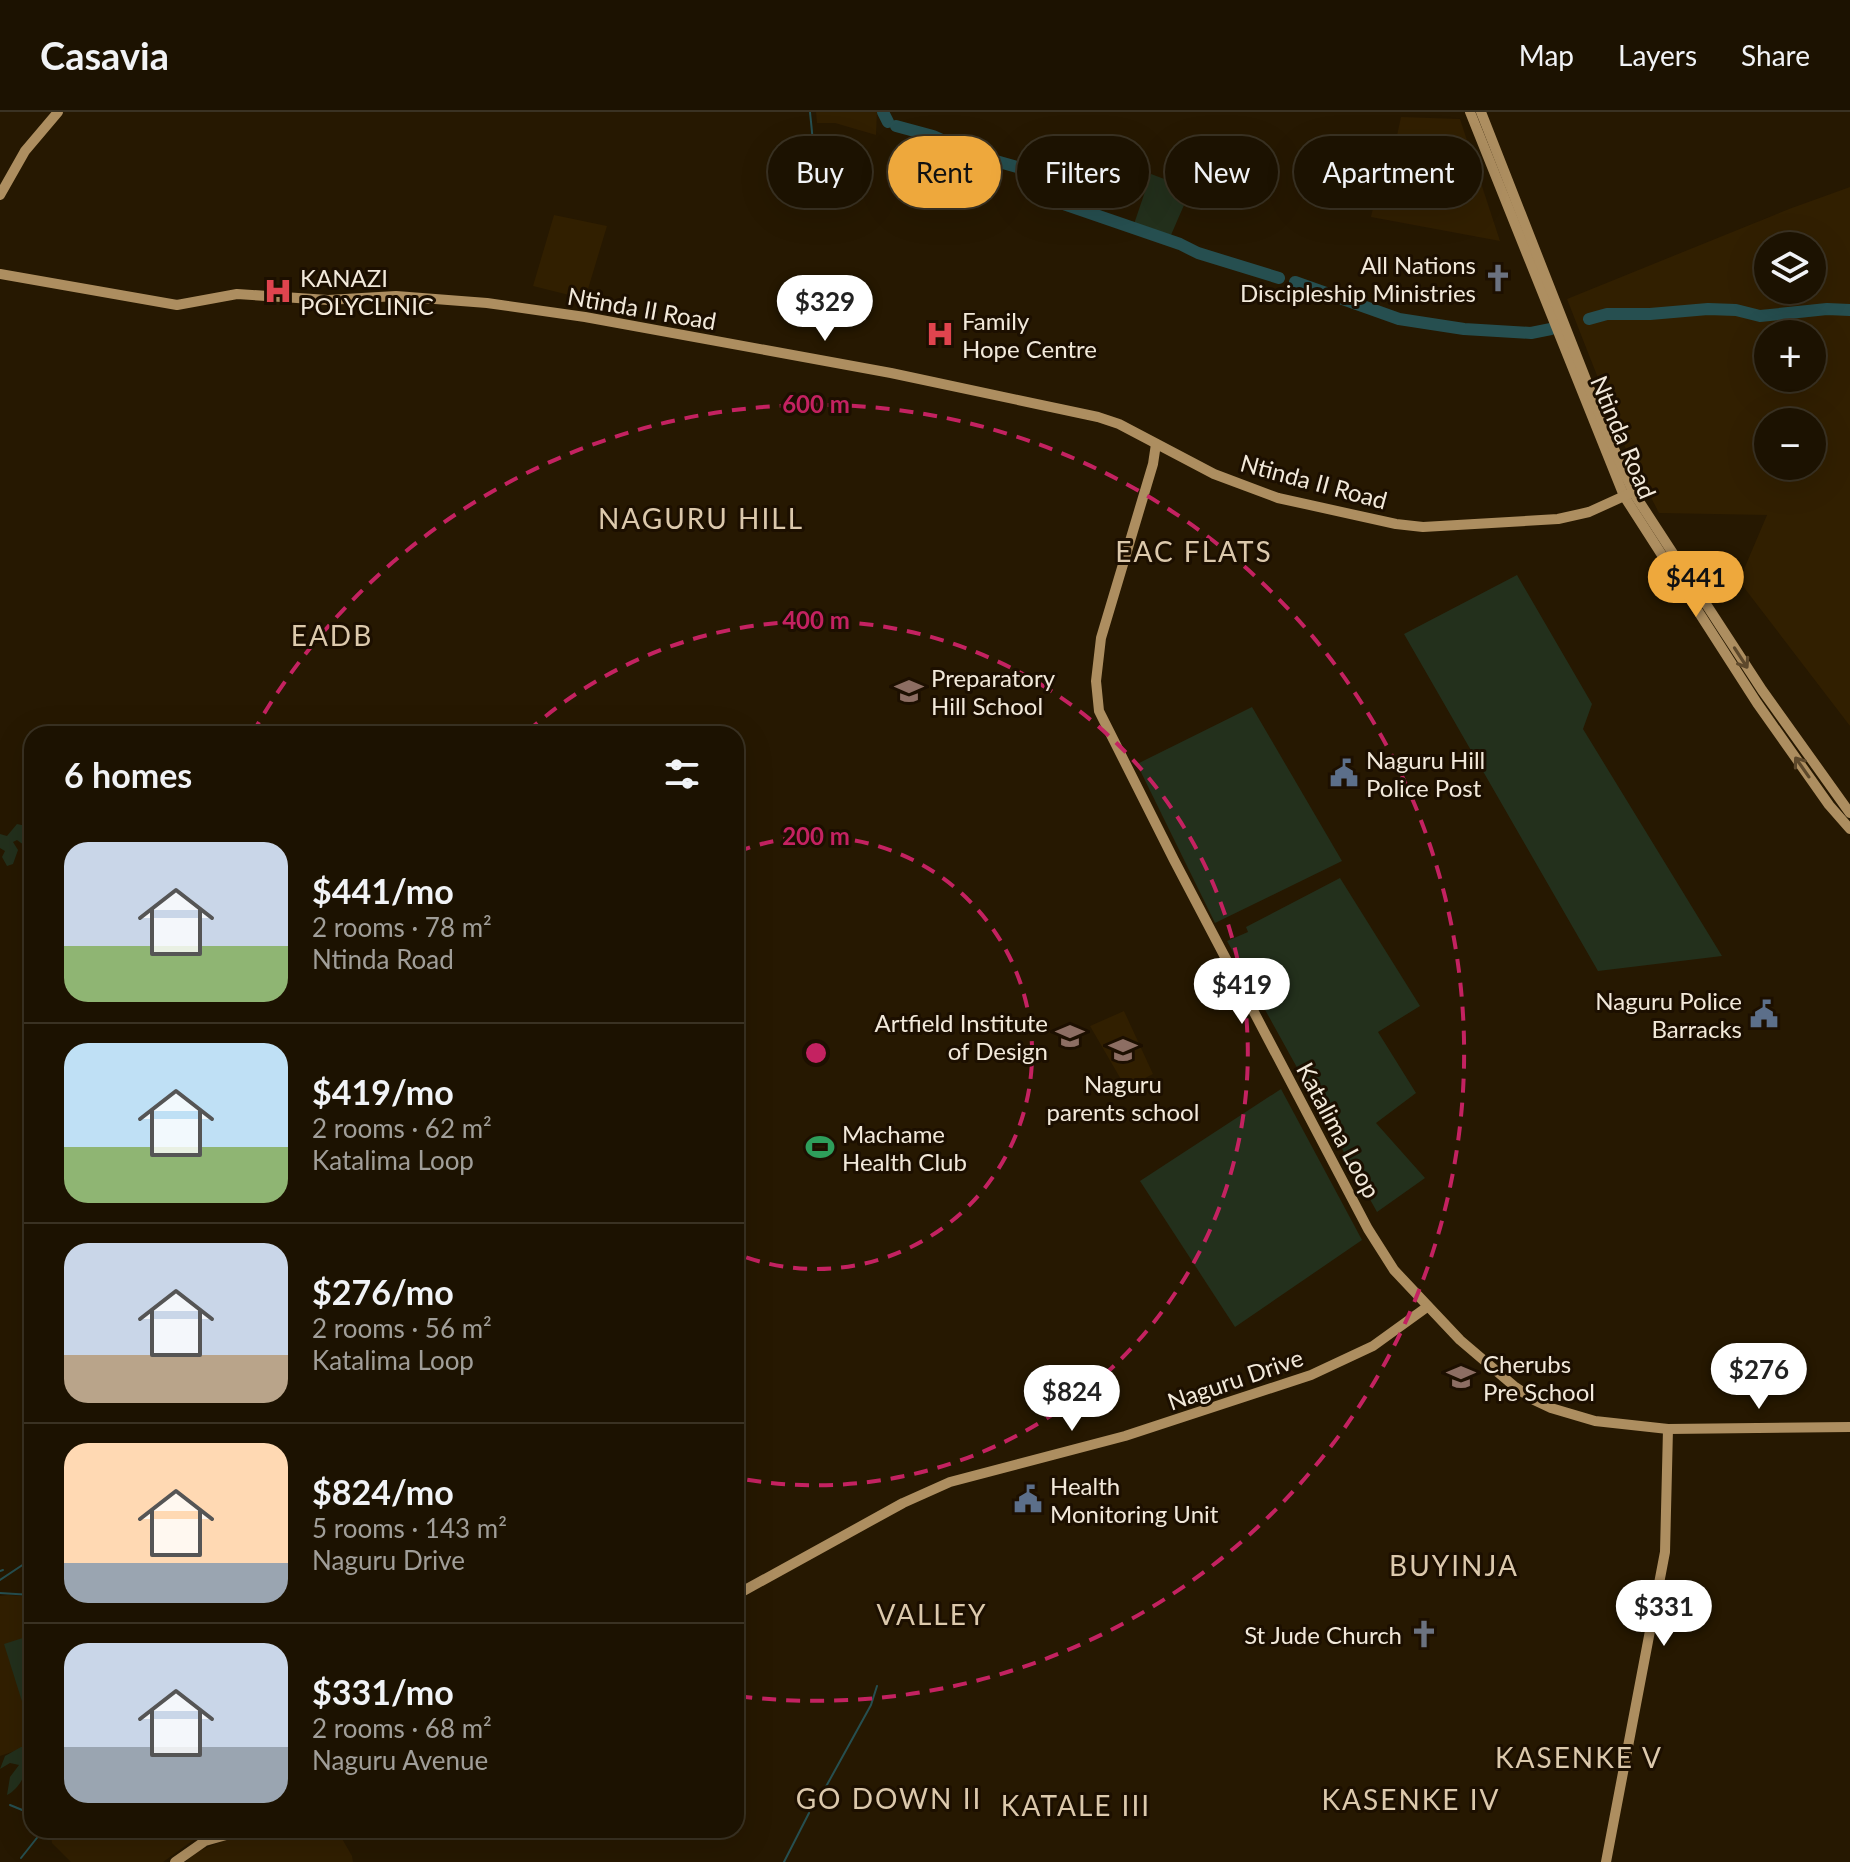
<!DOCTYPE html>
<meta charset="utf-8">
<style>
body{margin:0;font-family:Lato,sans-serif;background:#292010;color:#f1f3f6;height:100vh;display:flex;flex-direction:column;font-size:30px;white-space:nowrap}
*{box-sizing:border-box;margin:0}
p{font-size:26px;color:#a09e99}
.icon{flex:none;width:44px;height:44px;fill:none;stroke:currentColor;stroke-width:2;stroke-linecap:round;stroke-linejoin:round}
.map{position:relative;flex:1;overflow:hidden}
.side{position:absolute;left:24px;top:614px;width:720px;height:1112px;display:flex;flex-direction:column;background:#1c1201;border-radius:24px;box-shadow:0 8px 32px #0002,0 0 0 2px #3a3223}
.side>*{flex:none}
.guide{position:absolute;left:768px;top:24px;width:760px;height:72px;display:flex;gap:16px}
.fabs{position:absolute;left:1754px;top:120px;display:grid;gap:16px}
.fabs a{display:grid;place-items:center;width:72px;height:72px;border-radius:50%;background:#1c1201;box-shadow:0 8px 32px #0002,0 0 0 2px #3a3223;font-size:40px}
.price{position:absolute;translate:-50% -68px;padding:0 18px;border-radius:28px;background:#fff;color:#222;font-size:26px;line-height:52px;filter:drop-shadow(0 2px 4px #0008)}
.price::after{content:'';position:absolute;left:50%;top:48px;width:24px;height:18px;margin-left:-12px;background:inherit;clip-path:polygon(0 0,100% 0,50% 100%)}
.price.active{background:#eea83c;color:#111}
ul{padding:0;list-style:none}
li{display:flex;align-items:center;gap:24px;height:200px;padding:0 40px}
li+li{border-top:2px solid #3a3223}
li span{display:grid;place-items:center;flex:none;width:224px;height:160px;border-radius:24px;color:#555}
li>.icon{margin-inline-start:auto}
span .icon{width:96px;height:96px;fill:#fffc;stroke-width:1}
li b{font-size:34px}
h2{display:flex;justify-content:space-between;align-items:center;height:96px;padding:0 40px;font-size:34px}
.chip{padding:0 28px;border-radius:36px;background:#1c1201;box-shadow:0 8px 32px #0002,0 0 0 2px #3a3223;font-size:28px;line-height:72px}
.chip.active{background:#eea83c;color:#111}
header{display:flex;align-items:center;gap:48px;box-sizing:border-box;height:112px;padding:0 40px;background:#1c1201;border-bottom:2px solid #3a3223}
header strong{font-size:38px}
nav{display:flex;gap:44px;margin-inline-start:auto;font-size:28px}
.map>svg:first-child{display:block}
</style>
<header>
<strong>Casavia</strong>
<nav><a>Map</a><a>Layers</a><a>Share</a></nav>
</header>
<div class="map">
<svg width="1850" height="1750" viewBox="0 0 1850 1750">
<rect width="100%" height="100%" fill="#261801"/>
<g fill="#311f00" fill-rule="evenodd">
<path d="M816 0H877L876 23 835 11H817Z"/>
<path d="M1401 5 1460 7 1500 129 1371 105 1374 91 1382 92Z"/>
<path d="M1850 75V614L1739 469 1767 403 1659 401 1625 335 1567 187 1789 97ZM1768 134H1812V178H1768ZM1768 222H1812V266H1768ZM1768 310H1812V354H1768Z"/>
<path d="M554 103 607 114 585 187 533 174Z"/>
<path d="M1124 899 1153 962 1126 976 1090 914Z"/>
<path d="M8 1483 32 1485V1633L0 1644V1484Z"/>
<path d="M50 1718H218L192 1729 163 1750H71L52 1731Z"/>
<path d="M293 1718H337L352 1744 353 1750H185L199 1739 225 1728Z"/>
</g>
<g fill="#23301c">
<path d="M1151 62 1191 77 1171 123 1134 112Z"/>
<path d="M1517 463 1592 592 1583 617 1722 844 1598 859 1404 522Z"/>
<path d="M1252 595 1342 749 1215 811 1137 652Z"/>
<path d="M32 711V730L24 733 17 728 13 730 18 738 13 752 7 754 2 745 5 739 0 736V722L7 724 17 712 26 714Z"/>
<path d="M1340 766 1420 894 1378 920 1416 981 1376 1011 1425 1066 1377 1100 1227 829 1248 820 1246 815Z"/>
<path d="M1281 977 1362 1128 1235 1215 1140 1069Z"/>
<path d="M32 1523V1614L30 1615 4 1532Z"/>
<path d="M32 1634C32 1650 22 1676 7 1683L10 1665 19 1653 10 1651 0 1657 5 1644 21 1635Z"/>
</g>
<g fill="none" stroke-linecap="round" stroke-linejoin="round">
<g stroke="#264f50" stroke-width="2">
<path d="M804 72C818 52 812 23 810 0"/>
<path d="M0 1459 3 1458"/>
<path d="M0 1468 24 1452"/>
<path d="M0 1481 32 1483"/>
<path d="M816 1686 823 1680 871 1593 877 1574"/>
<path d="M10 1693 32 1702"/>
<path d="M21 1746 40 1722 38 1718"/>
<path d="M784 1750 809 1701"/>
</g>
<g stroke="#264f50" stroke-width="12">
<path d="M883 0 888 10"/>
<path d="M896 14 933 24 978 44 1031 59"/>
<path d="M1041 62 1050 72"/>
<path d="M1051 85 1052 88 1180 132 1198 141 1279 166"/>
<path d="M1295 170 1399 207 1464 217 1531 221 1551 217"/>
<path d="M1589 207 1607 202H1650L1708 197 1736 198 1760 204 1827 197 1850 198"/>
</g>
<g stroke="#ad8e60" stroke-width="10">
<path d="M1470 0 1624 384 1757 591 1829 693 1850 717"/>
<path d="M1481 0 1607 321 1633 380 1762 578 1850 701"/>
<path d="M0 83 25 39 58 0"/>
<path d="M0 162 177 193 237 182 328 188 396 184 487 191 585 205 891 261 1098 305 1119 312 1214 362 1278 386 1396 412 1423 415 1558 407 1589 400 1633 380"/>
<path d="M1156 332 1153 352 1101 526 1096 569 1099 599 1174 748 1368 1117 1394 1158 1460 1228 1514 1274 1534 1288 1551 1296 1595 1309 1668 1317 1850 1315"/>
<path d="M736 1483 903 1391 950 1370 1125 1324 1311 1263 1373 1234 1427 1195"/>
<path d="M175 1750 205 1729 244 1718"/>
<path d="M1606 1750 1665 1440 1668 1317"/>
</g>
</g>
<defs><path id="oneway-shaft" d="M-6 0H5M1.5-3L5.5 0L1.5 3" fill="none" stroke-width="1.6" stroke-linecap="round" stroke-linejoin="round" transform="scale(2)"/></defs>
<g stroke="#5d482b">
<use href="#oneway-shaft" transform="translate(1741 546) rotate(57)"/>
<use href="#oneway-shaft" transform="translate(1802 655) rotate(-125)"/>
</g>
<g fill="none" stroke="#c42261" stroke-width="4" stroke-dasharray="14 10">
<path d="M737 740A216 216 0 1 1 737 1142"/>
<path d="M527 620A432 432 0 1 1 737 1366"/>
<path d="M252 622A648 648 0 1 1 737 1584"/>
</g>
<defs>
<symbol id="church-bare" viewBox="-9 -9 18 18"><path d="M-1.2-6h2.4v3.5h3.3v2.4h-3.3V6h-2.4V-.1h-3.3v-2.4h3.3Z" fill="#6b7280" stroke="#1c0f00" stroke-width="2.5" paint-order="stroke"/></symbol>
<symbol id="hospital-bare" viewBox="-9 -9 18 18"><path d="M-5-5h3v3.5h4V-5h3V5h-3V1.5h-4V5h-3Z" fill="#e0444e" stroke="#1c0f00" stroke-width="2.5" paint-order="stroke"/></symbol>
<symbol id="school-bare" viewBox="-9 -9 18 18"><path d="M0-5L7-2L0 1L-7-2ZM-4 1L0 2.5L4 1V4Q0 6-4 4Z" fill="#8d6e63" stroke="#1c0f00" stroke-width="2.5" paint-order="stroke"/></symbol>
<symbol id="civic-bare" viewBox="-9 -9 18 18"><path d="M-.6-6.5H3V-4.5H.6V-3L4-1V1h2V6H-6V1h2V-1L-.6-3ZM-1.2 2.5V6h2.4V2.5Z" fill="#5c6f8a" stroke="#1c0f00" stroke-width="2.5" paint-order="stroke"/></symbol>
<symbol id="university-bare" viewBox="-9 -9 18 18"><path d="M0-5L7-2L0 1L-7-2ZM-4 1L0 2.5L4 1V4Q0 6-4 4Z" fill="#8d6e63" stroke="#1c0f00" stroke-width="2.5" paint-order="stroke"/></symbol>
<symbol id="stadium-bare" viewBox="-9 -9 18 18"><path d="M0-5a6.5 5 0 1 0 0 10a6.5 5 0 1 0 0-10ZM-3.5-1.8h7v3.6h-7Z" fill="#2e9e5b" stroke="#1c0f00" stroke-width="2.5" paint-order="stroke"/></symbol>
</defs>
<g fill-rule="evenodd">
<use href="#church-bare" x="1478" y="146" width="40" height="40"/>
<use href="#hospital-bare" x="258" y="159" width="40" height="40"/>
<use href="#hospital-bare" x="920" y="202" width="40" height="40"/>
<use href="#school-bare" x="889" y="559" width="40" height="40"/>
<use href="#civic-bare" x="1324" y="641" width="40" height="40"/>
<use href="#civic-bare" x="1744" y="882" width="40" height="40"/>
<use href="#university-bare" x="1050" y="904" width="40" height="40"/>
<use href="#school-bare" x="1103" y="918" width="40" height="40"/>
<use href="#stadium-bare" x="800" y="1015" width="40" height="40"/>
<use href="#school-bare" x="1441" y="1245" width="40" height="40"/>
<use href="#civic-bare" x="1008" y="1367" width="40" height="40"/>
<use href="#church-bare" x="1404" y="1502" width="40" height="40"/>
</g>
<g text-anchor="middle" dominant-baseline="central" stroke-width="6" stroke-linejoin="round" paint-order="stroke">
<g font-size="24" fill="#f2e9da" stroke="#1c0f00" text-anchor="start">
<text x="1476" y="152" text-anchor="end">All Nations<tspan x="1476" dy="28">Discipleship Ministries</tspan></text>
<text x="300" y="165">KANAZI<tspan x="300" dy="28">POLYCLINIC</tspan></text>
<text x="962" y="208">Family<tspan x="962" dy="28">Hope Centre</tspan></text>
<text x="931" y="565">Preparatory<tspan x="931" dy="28">Hill School</tspan></text>
<text x="1366" y="647">Naguru Hill<tspan x="1366" dy="28">Police Post</tspan></text>
<text x="1742" y="888" text-anchor="end">Naguru Police<tspan x="1742" dy="28">Barracks</tspan></text>
<text x="1048" y="910" text-anchor="end">Artfield Institute<tspan x="1048" dy="28">of Design</tspan></text>
<text x="1123" y="971" text-anchor="middle">Naguru<tspan x="1123" dy="28">parents school</tspan></text>
<text x="842" y="1021">Machame<tspan x="842" dy="28">Health Club</tspan></text>
<text x="1483" y="1251">Cherubs<tspan x="1483" dy="28">Pre School</tspan></text>
<text x="1050" y="1373">Health<tspan x="1050" dy="28">Monitoring Unit</tspan></text>
<text x="1402" y="1522" text-anchor="end">St Jude Church</text>
</g>
<g font-size="24" fill="#f2e9da" stroke="#1c0f00">
<text transform="translate(642 196) rotate(10)">Ntinda II Road</text>
<text transform="translate(1624 325) rotate(67)">Ntinda Road</text>
<text transform="translate(1314 369) rotate(15)">Ntinda II Road</text>
<text transform="translate(1339 1018) rotate(62)">Katalima Loop</text>
<text transform="translate(1235 1267) rotate(-19)">Naguru Drive</text>
</g>
<g font-size="28" letter-spacing="2" fill="#dcc9ac" stroke="#1c0f00">
<text x="701" y="406">NAGURU HILL</text>
<text x="1194" y="439">EAC FLATS</text>
<text x="332" y="523">EADB</text>
<text x="1454" y="1453">BUYINJA</text>
<text x="932" y="1502">VALLEY</text>
<text x="1579" y="1645">KASENKE V</text>
<text x="889" y="1686">GO DOWN II</text>
<text x="1411" y="1687">KASENKE IV</text>
<text x="1076" y="1693">KATALE III</text>
</g>
</g>
<circle cx="816" cy="941" r="12" fill="#c42261" stroke="#1c0f00" stroke-width="4"/>
<g font-size="24" text-anchor="middle" font-weight="bold" fill="#c42261" stroke="#1c0f00" stroke-width="6" stroke-linejoin="round" paint-order="stroke">
<text x="816" y="301">600 m</text>
<text x="816" y="517">400 m</text>
<text x="816" y="733">200 m</text>
</g>
</svg>
<div class="fabs">
<a><svg class="icon" aria-label="layers" viewBox="0 0 24 24"><path d="M12 4l9 5-9 5-9-5zM3 14l9 5 9-5"/></svg></a>
<a>+</a>
<a>−</a>
</div>
<b class="price" style="left:825px;top:231px">$329</b>
<b class="price active" style="left:1696px;top:507px">$441</b>
<b class="price" style="left:1242px;top:914px">$419</b>
<b class="price" style="left:1759px;top:1299px">$276</b>
<b class="price" style="left:1072px;top:1321px">$824</b>
<b class="price" style="left:1664px;top:1536px">$331</b>
<div class="guide">
<a class="chip">Buy</a>
<a class="chip active">Rent</a>
<a class="chip">Filters</a>
<a class="chip">New</a>
<a class="chip">Apartment</a>
</div>
<section class="side">
<h2>6 homes<svg class="icon" aria-label="filters" viewBox="0 0 24 24"><path d="M4 7h16M4 17h16"/><circle cx="9" cy="7" r="2"/><circle cx="15" cy="17" r="2"/></svg></h2>
<ul>
<li><span style="background:linear-gradient(#c9d6e8 65%,#8fb573 0)"><svg class="icon" aria-label="home" viewBox="0 0 24 24"><path d="M3 11l9-7 9 7M6 9v11h12V9"/></svg></span><div><b>$441/mo</b><p>2 rooms · 78 m²</p><p>Ntinda Road</p></div></li>
<li><span style="background:linear-gradient(#bfe0f5 65%,#8fb573 0)"><svg class="icon" aria-label="home" viewBox="0 0 24 24"><path d="M3 11l9-7 9 7M6 9v11h12V9"/></svg></span><div><b>$419/mo</b><p>2 rooms · 62 m²</p><p>Katalima Loop</p></div></li>
<li><span style="background:linear-gradient(#c9d6e8 70%,#b9a48a 0)"><svg class="icon" aria-label="home" viewBox="0 0 24 24"><path d="M3 11l9-7 9 7M6 9v11h12V9"/></svg></span><div><b>$276/mo</b><p>2 rooms · 56 m²</p><p>Katalima Loop</p></div></li>
<li><span style="background:linear-gradient(#ffd9b3 75%,#9aa5b1 0)"><svg class="icon" aria-label="home" viewBox="0 0 24 24"><path d="M3 11l9-7 9 7M6 9v11h12V9"/></svg></span><div><b>$824/mo</b><p>5 rooms · 143 m²</p><p>Naguru Drive</p></div></li>
<li><span style="background:linear-gradient(#c9d6e8 65%,#9aa5b1 0)"><svg class="icon" aria-label="home" viewBox="0 0 24 24"><path d="M3 11l9-7 9 7M6 9v11h12V9"/></svg></span><div><b>$331/mo</b><p>2 rooms · 68 m²</p><p>Naguru Avenue</p></div></li>
</ul>
</section>
</div>
